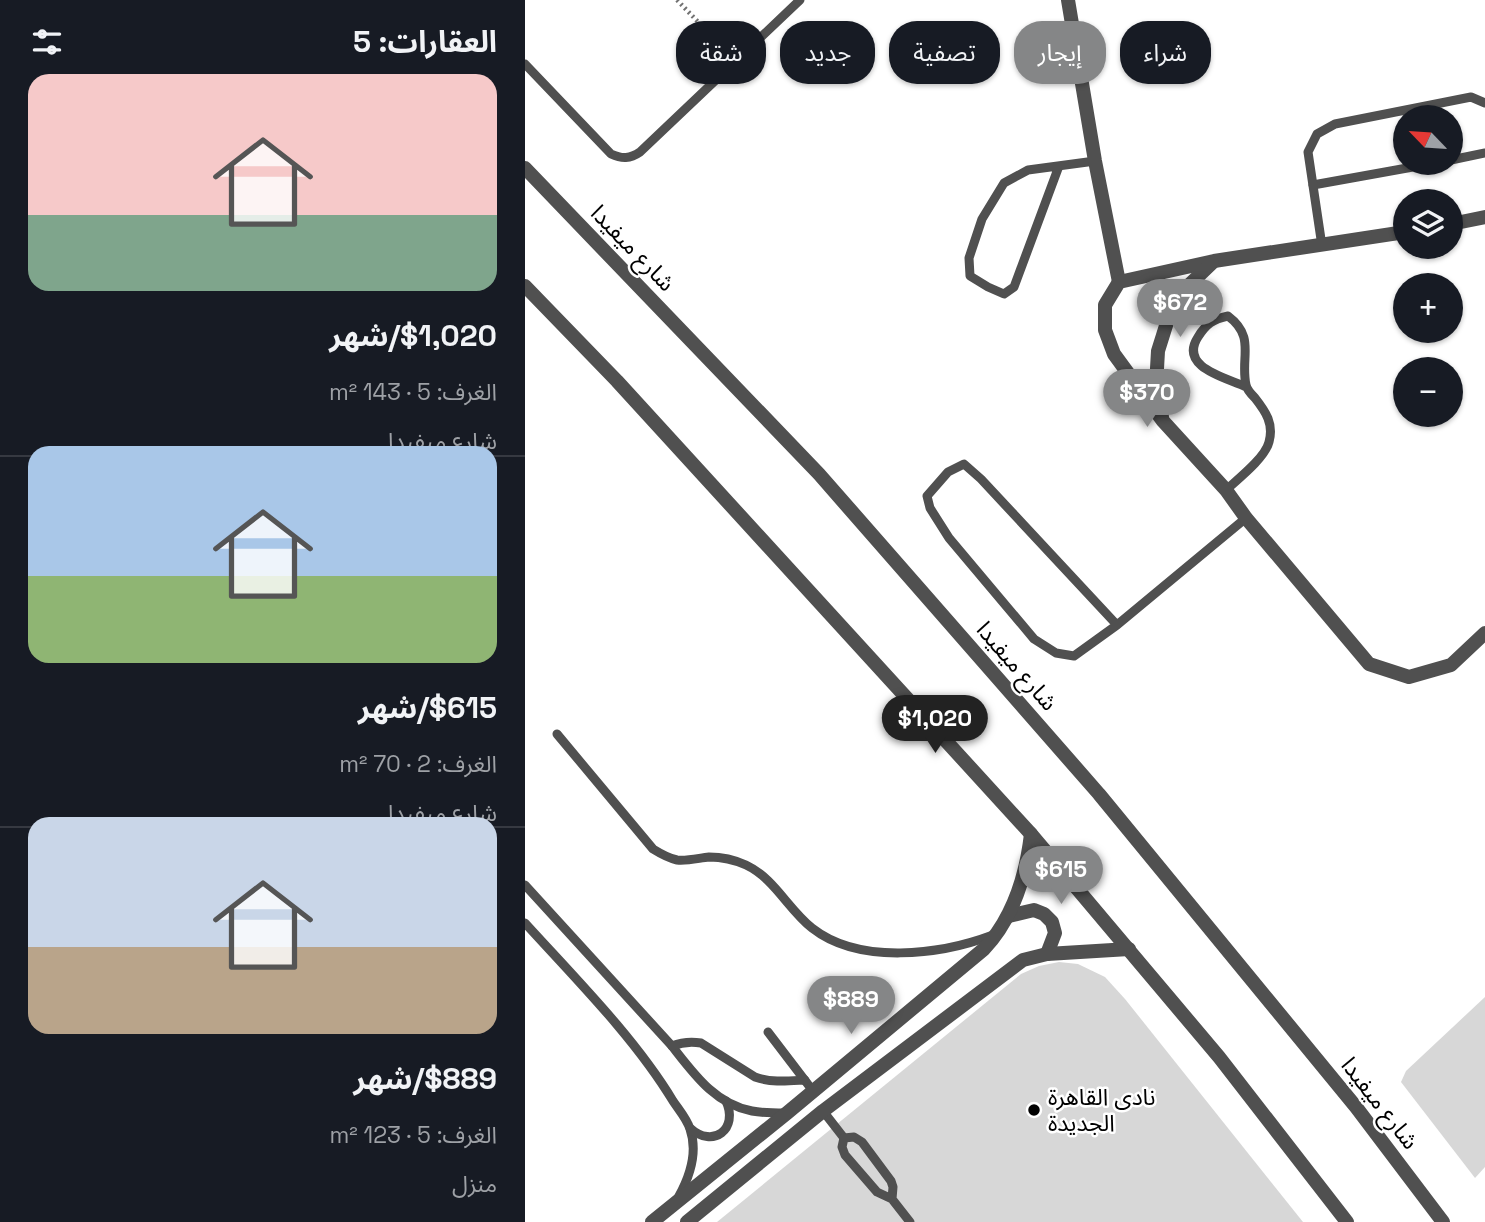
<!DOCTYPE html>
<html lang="ar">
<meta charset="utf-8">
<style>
body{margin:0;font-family:"Space Grotesk","Noto Sans Arabic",sans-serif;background:#20242c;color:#f1f3f6;direction:rtl;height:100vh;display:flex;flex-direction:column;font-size:26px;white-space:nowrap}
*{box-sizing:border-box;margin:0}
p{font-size:23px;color:#9ea1a6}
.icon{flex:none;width:38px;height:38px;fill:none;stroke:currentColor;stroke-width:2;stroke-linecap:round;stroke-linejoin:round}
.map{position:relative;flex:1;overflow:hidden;direction:ltr}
.side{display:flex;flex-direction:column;background:#171b24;width:525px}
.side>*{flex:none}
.guide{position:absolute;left:21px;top:21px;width:665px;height:63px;direction:rtl;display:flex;gap:14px}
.needle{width:46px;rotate:295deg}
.controls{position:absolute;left:868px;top:105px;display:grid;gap:14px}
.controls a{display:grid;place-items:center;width:70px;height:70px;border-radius:50%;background:#171b24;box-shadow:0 2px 5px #0004;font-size:35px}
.price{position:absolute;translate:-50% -60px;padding:0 16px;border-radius:24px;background:#858687;color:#fff;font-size:23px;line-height:46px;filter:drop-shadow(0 2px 4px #0008)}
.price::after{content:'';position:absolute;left:50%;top:42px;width:21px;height:16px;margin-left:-10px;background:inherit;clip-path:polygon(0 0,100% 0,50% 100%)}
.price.active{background:#222;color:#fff}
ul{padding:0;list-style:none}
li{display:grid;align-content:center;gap:14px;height:371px;padding:0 28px}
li+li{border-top:2px solid #363941}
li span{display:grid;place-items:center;height:217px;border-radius:21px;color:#555}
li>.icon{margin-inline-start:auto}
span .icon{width:126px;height:126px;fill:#fffc;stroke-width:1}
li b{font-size:30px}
h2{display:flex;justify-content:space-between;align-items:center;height:84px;padding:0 28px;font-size:30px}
.tag{padding:0 24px;border-radius:28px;background:#171b24;box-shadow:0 2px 5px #0004;font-size:24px;line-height:63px}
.tag.active{background:#858687;color:#fff}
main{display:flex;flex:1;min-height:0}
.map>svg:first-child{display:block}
</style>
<main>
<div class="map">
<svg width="960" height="1222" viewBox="0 0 960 1222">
<rect width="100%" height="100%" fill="#fff"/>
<g fill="#d7d7d7">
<path d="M534 962 553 964 580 977 600 999 778 1222H192L496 974 514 966Z"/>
<path d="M960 997V1167L950 1178 876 1082 881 1071Z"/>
</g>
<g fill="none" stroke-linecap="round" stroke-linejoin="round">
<path stroke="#727272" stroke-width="4.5" stroke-dasharray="2 3.5" stroke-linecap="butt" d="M152 0 202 52"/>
<g stroke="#505050" stroke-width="9">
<path d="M0 64 86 154C97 159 105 159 115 152L275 0"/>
<path d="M926 160 960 153"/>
<path d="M534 166 489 287 479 294 463 287 445 276 444 258 457 219 479 183 503 170 570 161"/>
<path d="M788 185 910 163"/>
<path d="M797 246 783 152 792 134 810 124 946 97 960 103"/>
<path d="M701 490C713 479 740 458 744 442 749 424 741 412 730 398 726 394 722 390 721 385 715 357 731 337 703 316 688 319 681 324 673 337 653 368 703 378 721 387"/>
<path d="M592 625 456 479 439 464 423 472 402 496 405 508 424 538 509 639 531 653 549 656 592 625 721 518"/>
<path d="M32 734 128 849C136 854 143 858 152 860 163 861 174 858 184 857 196 857 210 860 221 865 249 878 263 909 287 928 334 965 415 955 468 935"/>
<path d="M0 885 147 1046C169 1074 190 1104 227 1111 238 1113 249 1113 260 1113"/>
<path d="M0 923C50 978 110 1038 148 1101 154 1110 162 1119 165 1129 173 1152 165 1176 154 1196"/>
<path d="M243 1032 288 1091"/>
<path d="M147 1046C157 1042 165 1041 176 1043L230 1077C247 1083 263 1081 280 1080"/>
<path d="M298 1111 319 1138"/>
<path d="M165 1128C188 1149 214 1129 201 1101"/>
<path d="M367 1199 368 1187 366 1181 337 1142 329 1137 319 1138 317 1147 320 1155 352 1192 367 1199 385 1222"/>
</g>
<g stroke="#505050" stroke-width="14">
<path d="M543 0 570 161 594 282"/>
<path d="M926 224 960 217"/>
<path d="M880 232 689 261 594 282 580 305V330L589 354 638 421 701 490 721 518 844 664 884 677 926 665 960 633"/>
<path d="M637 417 631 386 633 351 644 316 663 286 687 263"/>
<path d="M484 916 509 910 519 914 527 922 530 933 522 954"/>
<path d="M127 1222 262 1113 459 949C489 917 501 876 506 834"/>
<path d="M162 1222 298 1111 498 960 522 954 604 949"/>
</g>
<g stroke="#505050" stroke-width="14">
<path d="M0 168 294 474 574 794 831 1107 918 1222"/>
<path d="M0 286 92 381 506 834 694 1057 822 1222"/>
</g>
</g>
<circle fill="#000" stroke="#fff" stroke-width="2.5" cx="509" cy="1110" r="7"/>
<g text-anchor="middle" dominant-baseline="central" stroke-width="5" stroke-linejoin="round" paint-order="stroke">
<g font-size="23" fill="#000" stroke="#fff">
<text transform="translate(108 248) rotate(46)">شارع ميفيدا</text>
<text transform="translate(492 666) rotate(49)">شارع ميفيدا</text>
<text transform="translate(855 1103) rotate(52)">شارع ميفيدا</text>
</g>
<g font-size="23" fill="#000" stroke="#fff" text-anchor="start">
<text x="523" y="1097">نادى القاهرة<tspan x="523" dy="26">الجديدة</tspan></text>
</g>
</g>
</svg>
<div class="controls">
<a><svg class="needle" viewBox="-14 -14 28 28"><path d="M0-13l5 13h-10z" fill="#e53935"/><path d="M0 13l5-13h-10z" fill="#9ea1a6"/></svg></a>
<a><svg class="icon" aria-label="layers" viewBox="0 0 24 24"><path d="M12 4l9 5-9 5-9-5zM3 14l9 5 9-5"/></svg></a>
<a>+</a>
<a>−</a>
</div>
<b class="price" style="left:655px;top:339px">$672</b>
<b class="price" style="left:622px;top:429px">$370</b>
<b class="price active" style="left:410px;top:755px">$1,020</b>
<b class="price" style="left:536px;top:906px">$615</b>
<b class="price" style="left:326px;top:1036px">$889</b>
<div class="guide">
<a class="tag">شراء</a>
<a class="tag active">إيجار</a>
<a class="tag">تصفية</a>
<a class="tag">جديد</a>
<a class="tag">شقة</a>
</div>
</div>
<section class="side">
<h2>العقارات: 5<svg class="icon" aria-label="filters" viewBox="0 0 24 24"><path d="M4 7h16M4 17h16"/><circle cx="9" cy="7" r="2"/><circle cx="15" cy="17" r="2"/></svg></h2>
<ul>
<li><span style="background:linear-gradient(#f6c9c9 65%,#7fa58c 0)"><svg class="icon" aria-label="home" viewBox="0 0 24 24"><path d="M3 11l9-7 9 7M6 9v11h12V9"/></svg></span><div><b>$1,020/شهر</b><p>الغرف: 5 · 143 m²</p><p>شارع ميفيدا</p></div></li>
<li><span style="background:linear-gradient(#a9c7e8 60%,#8fb573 0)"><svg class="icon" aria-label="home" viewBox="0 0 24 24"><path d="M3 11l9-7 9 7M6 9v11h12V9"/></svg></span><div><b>$615/شهر</b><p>الغرف: 2 · 70 m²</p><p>شارع ميفيدا</p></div></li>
<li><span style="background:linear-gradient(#c9d6e8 60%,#b9a48a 0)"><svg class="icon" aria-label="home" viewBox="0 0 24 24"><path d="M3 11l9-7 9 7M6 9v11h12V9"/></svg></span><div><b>$889/شهر</b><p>الغرف: 5 · 123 m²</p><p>منزل</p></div></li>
</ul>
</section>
</main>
